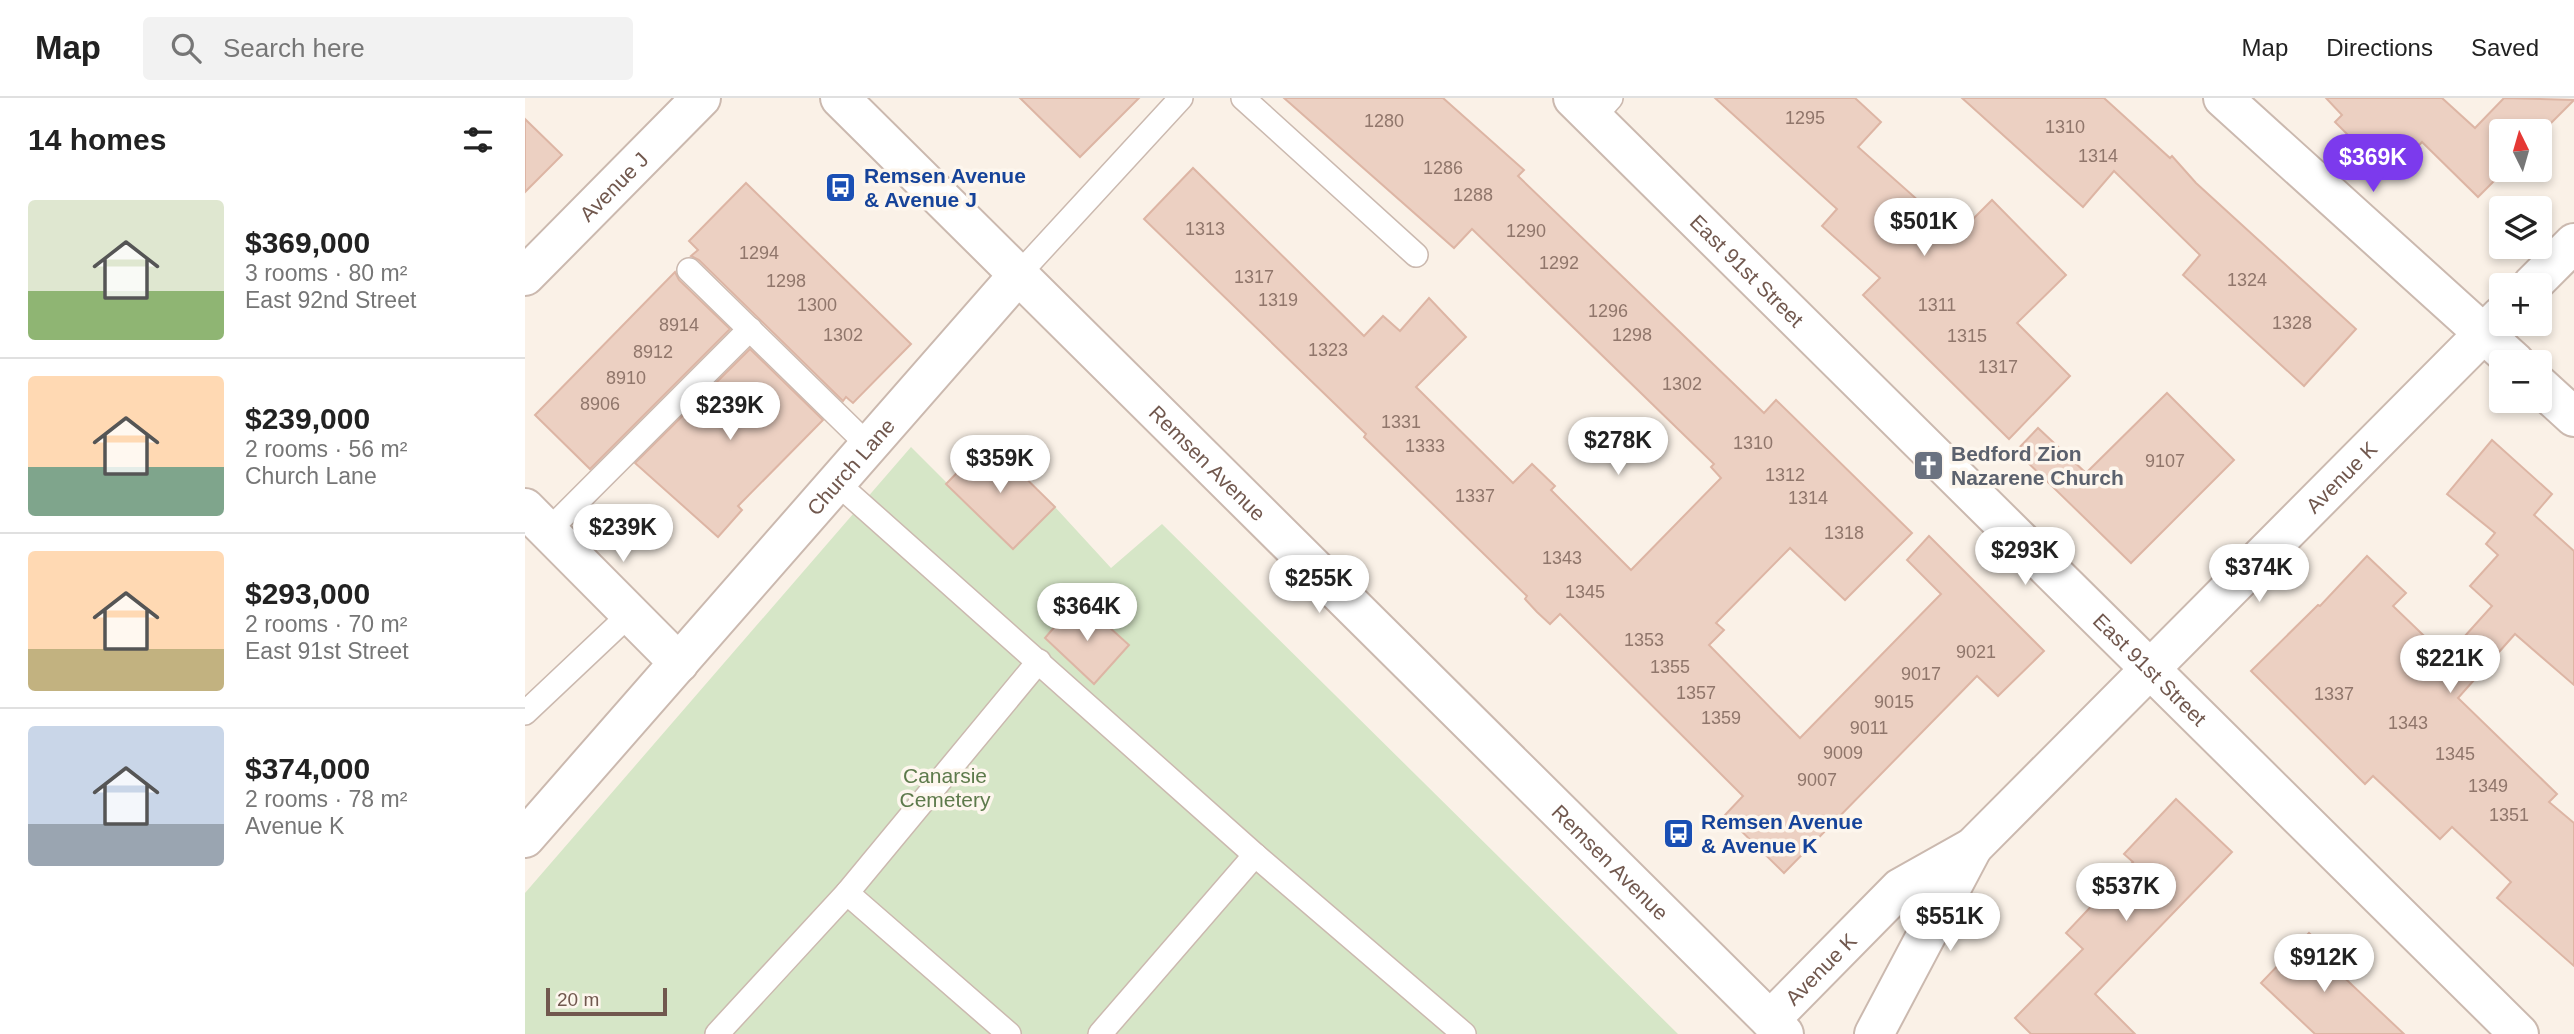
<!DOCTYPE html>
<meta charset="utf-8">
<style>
body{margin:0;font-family:Arial,sans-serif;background:#f2f2f2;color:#222;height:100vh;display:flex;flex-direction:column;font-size:26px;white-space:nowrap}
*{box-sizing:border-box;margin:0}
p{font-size:23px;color:#767676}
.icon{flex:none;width:38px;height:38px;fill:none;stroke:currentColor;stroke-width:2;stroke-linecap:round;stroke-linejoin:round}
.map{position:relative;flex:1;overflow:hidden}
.panel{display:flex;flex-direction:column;background:#fff;width:525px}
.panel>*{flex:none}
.needle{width:46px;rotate:355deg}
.fabs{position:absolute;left:1964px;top:21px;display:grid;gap:14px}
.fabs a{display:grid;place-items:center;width:63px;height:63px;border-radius:7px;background:#fff;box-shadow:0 4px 10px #0003;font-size:35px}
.scale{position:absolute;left:21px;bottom:18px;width:121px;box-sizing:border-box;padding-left:7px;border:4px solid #71584e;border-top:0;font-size:19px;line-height:24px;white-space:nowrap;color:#71584e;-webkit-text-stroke:5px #fdf6ed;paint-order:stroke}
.price{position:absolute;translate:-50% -60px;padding:0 16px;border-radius:24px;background:#fff;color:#222;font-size:23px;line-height:46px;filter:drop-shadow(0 2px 4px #0008)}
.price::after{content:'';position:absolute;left:50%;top:42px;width:21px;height:16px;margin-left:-10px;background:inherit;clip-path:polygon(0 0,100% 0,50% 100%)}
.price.on{background:#7c3aed;color:#fff}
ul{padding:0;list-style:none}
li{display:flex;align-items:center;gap:21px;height:175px;padding:0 28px}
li+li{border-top:2px solid #e0e0e0}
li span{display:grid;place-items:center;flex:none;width:196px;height:140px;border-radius:7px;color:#555}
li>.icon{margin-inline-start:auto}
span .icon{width:84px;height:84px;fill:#fffc;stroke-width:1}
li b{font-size:30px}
h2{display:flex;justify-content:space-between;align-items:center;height:84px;padding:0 28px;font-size:30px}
header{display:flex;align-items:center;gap:42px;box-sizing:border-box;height:98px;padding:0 35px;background:#fff;border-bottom:2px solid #e0e0e0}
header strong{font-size:33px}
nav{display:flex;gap:38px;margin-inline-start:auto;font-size:24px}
.search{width:490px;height:63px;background:#f2f2f2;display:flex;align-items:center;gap:18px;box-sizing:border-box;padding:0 24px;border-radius:7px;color:#767676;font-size:26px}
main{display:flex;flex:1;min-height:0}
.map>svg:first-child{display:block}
</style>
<header>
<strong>Map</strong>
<div class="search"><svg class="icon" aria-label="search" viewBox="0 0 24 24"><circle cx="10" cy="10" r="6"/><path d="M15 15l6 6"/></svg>Search here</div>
<nav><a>Map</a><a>Directions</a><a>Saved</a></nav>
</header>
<main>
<section class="panel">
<h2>14 homes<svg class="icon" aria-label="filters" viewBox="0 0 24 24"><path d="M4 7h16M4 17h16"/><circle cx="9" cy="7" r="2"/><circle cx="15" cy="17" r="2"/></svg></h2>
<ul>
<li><span style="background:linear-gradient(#dfe7d0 65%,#8fb573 0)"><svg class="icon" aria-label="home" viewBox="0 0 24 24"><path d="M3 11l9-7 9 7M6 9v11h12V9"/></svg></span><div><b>$369,000</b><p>3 rooms · 80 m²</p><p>East 92nd Street</p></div></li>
<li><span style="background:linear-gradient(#ffd9b3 65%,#7fa58c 0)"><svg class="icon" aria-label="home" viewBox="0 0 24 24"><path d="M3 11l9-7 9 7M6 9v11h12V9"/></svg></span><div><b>$239,000</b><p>2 rooms · 56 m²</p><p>Church Lane</p></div></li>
<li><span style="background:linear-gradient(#ffd9b3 70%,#c2b280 0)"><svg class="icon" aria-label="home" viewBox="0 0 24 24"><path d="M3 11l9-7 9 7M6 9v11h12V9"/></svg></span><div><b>$293,000</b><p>2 rooms · 70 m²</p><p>East 91st Street</p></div></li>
<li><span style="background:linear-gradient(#c9d6e8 70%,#9aa5b1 0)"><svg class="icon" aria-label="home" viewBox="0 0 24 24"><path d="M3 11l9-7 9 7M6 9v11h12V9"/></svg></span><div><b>$374,000</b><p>2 rooms · 78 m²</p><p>Avenue K</p></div></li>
</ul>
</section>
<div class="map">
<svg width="2049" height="936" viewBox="0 0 2049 936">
<rect width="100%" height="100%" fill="#faf1e7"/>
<path fill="#d6e6c7" d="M386 349 488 451 530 409 586 470 637 426 1153 936H0V795Z"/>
<g fill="#ecd0c2" stroke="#ddb5a4" stroke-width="2">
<path d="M495 0H614L555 59Z"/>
<path d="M759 0H918L999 72 993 78 1239 315 1251 302 1387 435 1320 502 1265 450 1191 525 1199 532 1184 547 1275 640 1416 496 1382 462 1404 438 1519 553 1473 598 1452 578 1259 775 1200 717 1218 698 1035 516 1025 526 1012 514 1000 501 1002 498 839 339 841 336 619 121 668 70 839 238 858 218 875 233 904 200 941 239 891 289 988 385 1007 366 1030 388 1026 392 1106 472 1196 380 1186 369 1189 366 947 131 929 150Z"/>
<path d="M1190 0H1330L1356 24 1333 49 1432 137 1467 102 1541 177 1492 225 1545 278 1484 341 1338 197 1355 180 1297 128 1312 111Z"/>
<path d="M1437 0H1579L1645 60 1647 58 1671 85 1831 231 1779 288 1658 177 1675 157 1589 73 1558 109Z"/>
<path d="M1801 0H1917L1950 30 1979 0 2049 2 2014 37V33H1976V72H1980L1953 99 1897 44 1875 68 1843 38 1834 48 1810 24 1817 17Z"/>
<path d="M0 21 37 57 0 94Z"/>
<path d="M221 85 386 246 328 305 321 299 318 303 174 162 166 158 173 152 164 143Z"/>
<path d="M150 174 154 182 205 231 65 371 10 317Z"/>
<path d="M225 251 298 322 213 408 217 412 193 439 110 365Z"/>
<path d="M1642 295 1709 362 1606 465 1491 353 1513 330 1561 375Z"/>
<path d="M1967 342 2027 396 2009 417 2049 453V587L1990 536 1933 600 2032 696 2024 704 2049 725V868L1972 800 1986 784 1927 729 1915 741 1848 678 1840 686 1726 573 1793 507 1795 508 1842 458 1881 495 1868 508 1921 559 1967 508 1945 488 1973 457 1961 446 1970 435 1922 396Z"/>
<path d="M463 343 530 409 488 451 421 386Z"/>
<path d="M549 506 570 525 574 520 604 547 569 586 520 540Z"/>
<path d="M1651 701 1707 754 1570 896 1610 936H1506L1490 920 1558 851 1541 835 1608 764 1599 756Z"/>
<path d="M1784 835 1814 864 1809 870 1879 936H1790L1736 885Z"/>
</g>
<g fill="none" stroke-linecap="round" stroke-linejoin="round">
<defs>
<g id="service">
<path d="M718 0 891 157"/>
<path d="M1068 20 1086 0"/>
<path d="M164 172 344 348"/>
<path d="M494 176 656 0"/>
<path d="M312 385 730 757 939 936"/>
<path d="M23 433 225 231"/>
<path d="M0 615 105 516"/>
<path d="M322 795 484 936"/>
<path d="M192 936 322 795 514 563"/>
<path d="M575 936 730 757"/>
</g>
<g id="minor">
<path id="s1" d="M315 0 1259 936"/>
<path id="s2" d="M1048 0 1994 936"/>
<path d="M1698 0 1990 264"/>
<path id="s3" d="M0 178 176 0"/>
<path d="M2007 187 2049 145"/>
<path d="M2014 287 2049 319"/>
<path d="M0 410 154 565"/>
<path id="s4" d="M0 740 494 176"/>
<path id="s5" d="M1245 922 1375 790 1448 749 1976 218"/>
<path d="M1349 936 1448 749"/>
</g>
</defs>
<use href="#service" stroke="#cbb9af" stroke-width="26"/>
<use href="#minor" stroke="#cbb9af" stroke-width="42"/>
<use href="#service" stroke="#fff" stroke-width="23"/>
<use href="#minor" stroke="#fff" stroke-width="38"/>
</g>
<defs>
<symbol id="bus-square" viewBox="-11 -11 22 22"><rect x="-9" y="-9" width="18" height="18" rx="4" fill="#1a4fb4" stroke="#fdf6ed"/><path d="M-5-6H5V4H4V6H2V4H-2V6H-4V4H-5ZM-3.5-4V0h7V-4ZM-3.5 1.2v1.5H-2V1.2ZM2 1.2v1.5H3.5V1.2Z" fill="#fff"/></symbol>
<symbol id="church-square" viewBox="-11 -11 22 22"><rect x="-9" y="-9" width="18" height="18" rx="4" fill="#6b7280" stroke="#fdf6ed"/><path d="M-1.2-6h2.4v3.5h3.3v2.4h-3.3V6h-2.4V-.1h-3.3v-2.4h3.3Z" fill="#fff"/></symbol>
</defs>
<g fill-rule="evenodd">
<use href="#bus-square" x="298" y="72" width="35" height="35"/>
<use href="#church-square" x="1386" y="350" width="35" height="35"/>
<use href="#bus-square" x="1136" y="718" width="35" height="35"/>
</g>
<g text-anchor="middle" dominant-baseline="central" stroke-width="7" stroke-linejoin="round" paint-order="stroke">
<g font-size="18" fill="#90766b">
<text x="1280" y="20">1295</text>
<text x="859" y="23">1280</text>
<text x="1540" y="29">1310</text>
<text x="1573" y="58">1314</text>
<text x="918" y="70">1286</text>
<text x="948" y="97">1288</text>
<text x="680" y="131">1313</text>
<text x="1001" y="133">1290</text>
<text x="234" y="155">1294</text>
<text x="1034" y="165">1292</text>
<text x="729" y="179">1317</text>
<text x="1722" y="182">1324</text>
<text x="261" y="183">1298</text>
<text x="753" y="202">1319</text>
<text x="292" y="207">1300</text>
<text x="1412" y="207">1311</text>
<text x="1083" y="213">1296</text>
<text x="1767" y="225">1328</text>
<text x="154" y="227">8914</text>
<text x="318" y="237">1302</text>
<text x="1107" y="237">1298</text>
<text x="1442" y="238">1315</text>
<text x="803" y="252">1323</text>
<text x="128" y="254">8912</text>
<text x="1473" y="269">1317</text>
<text x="101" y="280">8910</text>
<text x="1157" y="286">1302</text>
<text x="75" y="306">8906</text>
<text x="876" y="324">1331</text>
<text x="1228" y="345">1310</text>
<text x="900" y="348">1333</text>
<text x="1640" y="363">9107</text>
<text x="1260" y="377">1312</text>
<text x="950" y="398">1337</text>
<text x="1283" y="400">1314</text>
<text x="1319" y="435">1318</text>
<text x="1037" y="460">1343</text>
<text x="1060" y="494">1345</text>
<text x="1119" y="542">1353</text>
<text x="1451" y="554">9021</text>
<text x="1145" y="569">1355</text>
<text x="1396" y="576">9017</text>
<text x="1171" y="595">1357</text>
<text x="1809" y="596">1337</text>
<text x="1369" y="604">9015</text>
<text x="1196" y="620">1359</text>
<text x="1883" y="625">1343</text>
<text x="1344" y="630">9011</text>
<text x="1318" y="655">9009</text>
<text x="1930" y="656">1345</text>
<text x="1292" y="682">9007</text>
<text x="1963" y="688">1349</text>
<text x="1984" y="717">1351</text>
</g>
<g font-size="21" font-weight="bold" fill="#164399" stroke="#fdf6ed" text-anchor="start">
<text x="339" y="77">Remsen Avenue<tspan x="339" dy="24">&amp; Avenue J</tspan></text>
<text x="1176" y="723">Remsen Avenue<tspan x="1176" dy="24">&amp; Avenue K</tspan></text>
</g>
<g font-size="21" fill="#71584e" stroke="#fdf6ed">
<text stroke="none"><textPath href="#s3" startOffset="126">Avenue J</textPath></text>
<text stroke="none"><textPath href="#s2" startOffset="245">East 91st Street</textPath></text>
<text stroke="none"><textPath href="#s1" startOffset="518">Remsen Avenue</textPath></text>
<text stroke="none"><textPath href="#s4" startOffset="494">Church Lane</textPath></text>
<text stroke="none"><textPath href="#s5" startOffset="791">Avenue K</textPath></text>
<text stroke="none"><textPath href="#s2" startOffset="812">East 91st Street</textPath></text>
<text stroke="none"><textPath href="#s1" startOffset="1085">Remsen Avenue</textPath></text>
<text stroke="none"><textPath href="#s5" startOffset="72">Avenue K</textPath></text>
</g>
<g font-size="21" font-weight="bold" fill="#5b616d" stroke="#fdf6ed" text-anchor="start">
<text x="1426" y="355">Bedford Zion<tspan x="1426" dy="24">Nazarene Church</tspan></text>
</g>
<g font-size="21" fill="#5d7a4b" stroke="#fdf6ed">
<text x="420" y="677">Canarsie<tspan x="420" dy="24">Cemetery</tspan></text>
</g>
</g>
</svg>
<div class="fabs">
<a><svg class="needle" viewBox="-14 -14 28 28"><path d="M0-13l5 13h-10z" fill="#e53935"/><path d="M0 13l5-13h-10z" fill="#767676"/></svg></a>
<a><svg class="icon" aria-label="layers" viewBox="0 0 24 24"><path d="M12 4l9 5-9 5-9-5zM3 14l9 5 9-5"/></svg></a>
<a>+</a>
<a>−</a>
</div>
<div class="scale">20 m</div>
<b class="price on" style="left:1848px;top:96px">$369K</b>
<b class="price" style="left:1399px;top:160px">$501K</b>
<b class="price" style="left:205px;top:344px">$239K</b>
<b class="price" style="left:1093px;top:379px">$278K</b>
<b class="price" style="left:475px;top:397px">$359K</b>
<b class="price" style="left:98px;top:466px">$239K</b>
<b class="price" style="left:1500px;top:489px">$293K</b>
<b class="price" style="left:1734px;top:506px">$374K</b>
<b class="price" style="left:794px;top:517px">$255K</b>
<b class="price" style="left:562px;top:545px">$364K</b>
<b class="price" style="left:1925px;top:597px">$221K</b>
<b class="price" style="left:1601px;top:825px">$537K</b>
<b class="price" style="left:1425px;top:855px">$551K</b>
<b class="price" style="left:1799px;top:896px">$912K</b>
</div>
</main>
